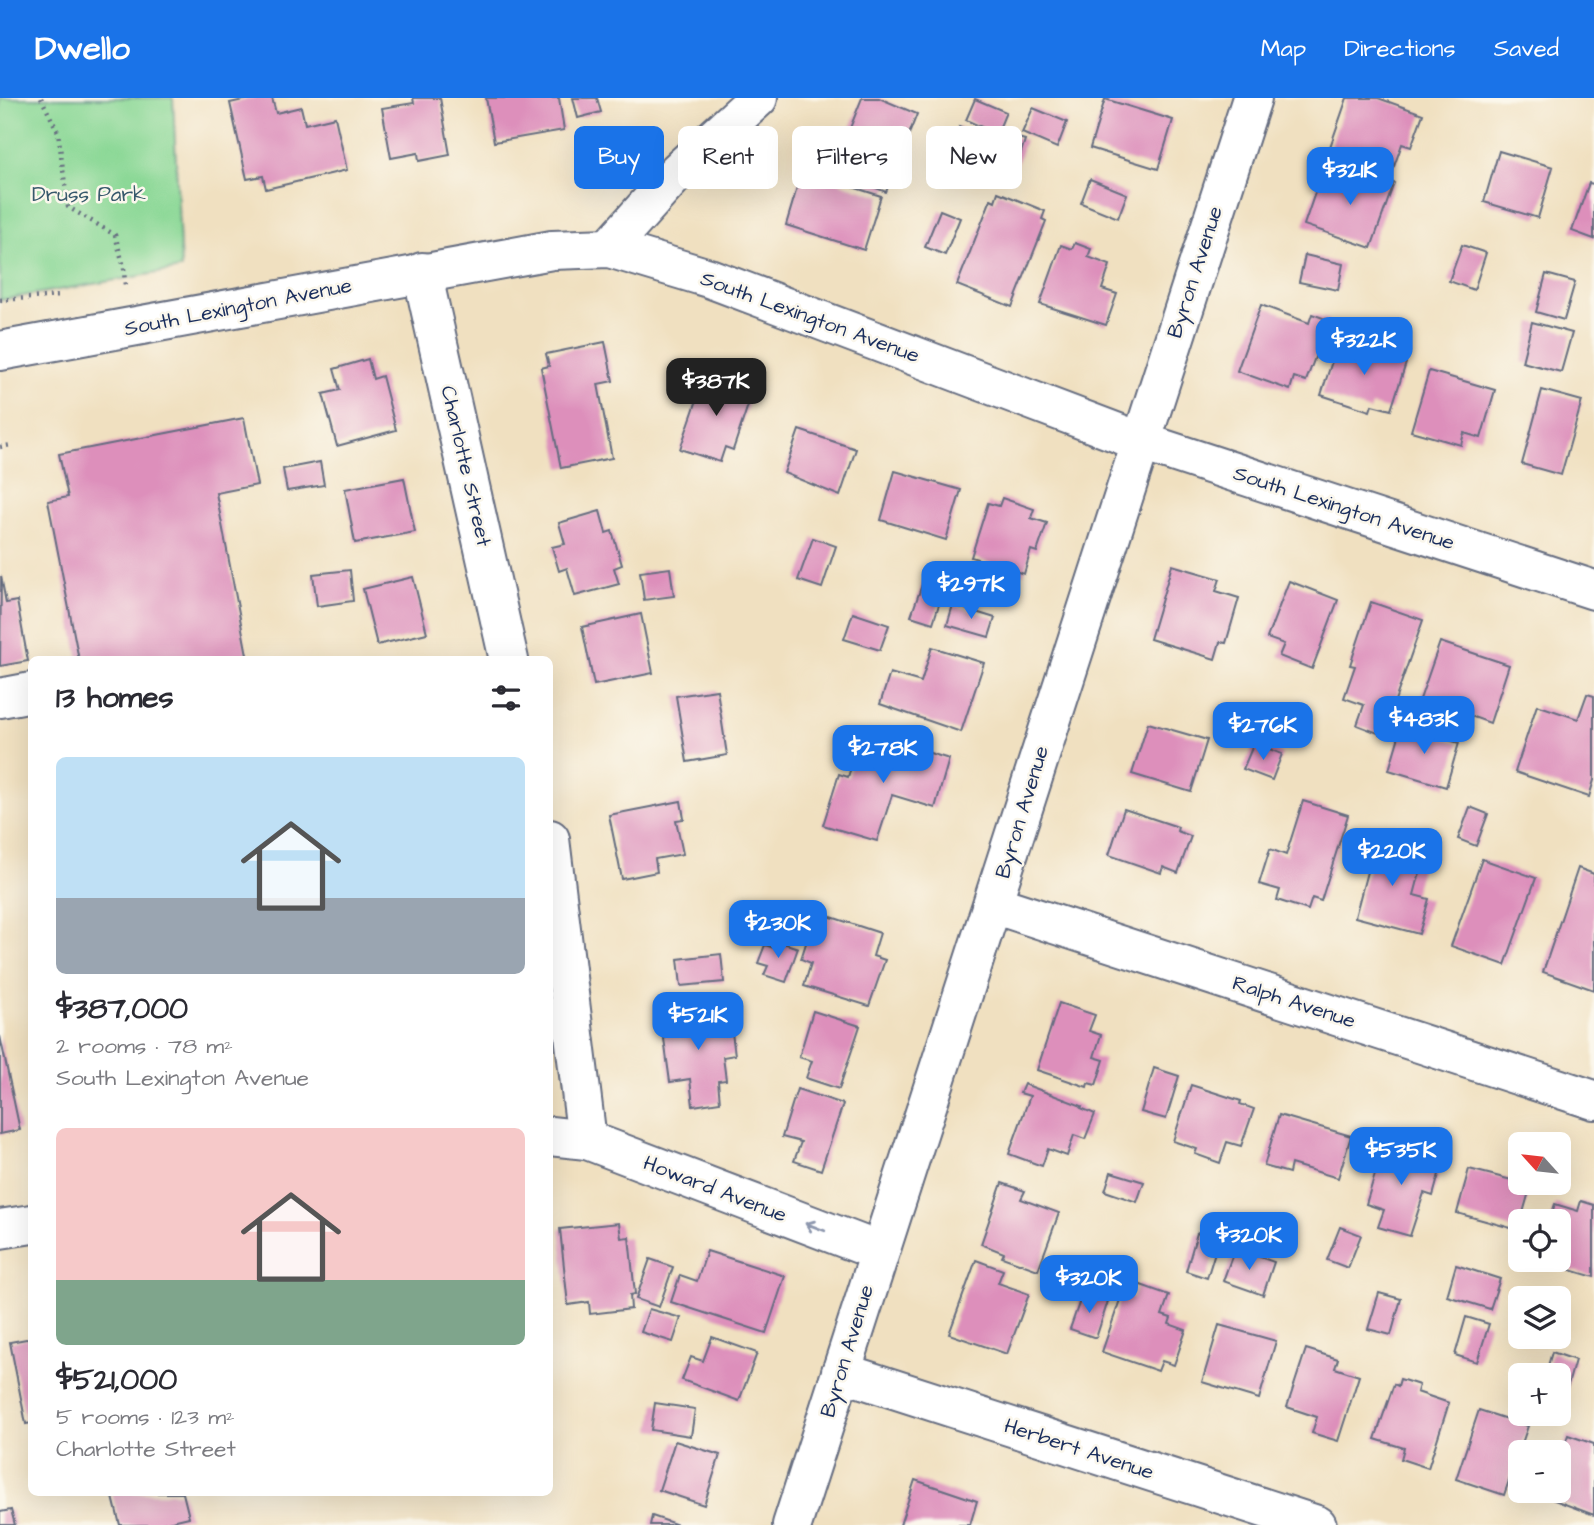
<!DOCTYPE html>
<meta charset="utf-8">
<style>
body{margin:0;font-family:"Architects Daughter",sans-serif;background:#f2f2f3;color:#2b2b33;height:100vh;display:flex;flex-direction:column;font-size:26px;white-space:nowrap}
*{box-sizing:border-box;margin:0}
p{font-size:23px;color:#7c7c81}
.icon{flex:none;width:38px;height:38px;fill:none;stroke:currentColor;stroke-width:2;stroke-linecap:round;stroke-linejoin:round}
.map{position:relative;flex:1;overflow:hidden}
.sheet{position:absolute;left:28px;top:558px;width:525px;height:840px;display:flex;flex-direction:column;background:#fff;border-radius:10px;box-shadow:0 7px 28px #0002}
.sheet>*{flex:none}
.banner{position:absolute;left:574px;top:28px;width:665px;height:63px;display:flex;gap:14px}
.needle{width:46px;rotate:297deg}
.fabs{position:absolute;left:1508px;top:1034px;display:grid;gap:14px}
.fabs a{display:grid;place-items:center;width:63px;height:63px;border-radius:10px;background:#fff;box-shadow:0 7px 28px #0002;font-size:35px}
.price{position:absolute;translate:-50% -60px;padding:0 16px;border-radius:14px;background:#1a73e8;color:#fff;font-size:23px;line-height:46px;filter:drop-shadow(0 2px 4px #0008)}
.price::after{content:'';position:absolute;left:50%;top:42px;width:21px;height:16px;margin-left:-10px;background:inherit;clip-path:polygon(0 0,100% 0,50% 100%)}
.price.selected{background:#222;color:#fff}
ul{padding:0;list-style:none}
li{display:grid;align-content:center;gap:14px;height:371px;padding:0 28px}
li span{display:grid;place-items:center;height:217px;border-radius:10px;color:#555}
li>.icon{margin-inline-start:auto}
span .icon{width:126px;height:126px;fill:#fffc;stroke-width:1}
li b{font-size:30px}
h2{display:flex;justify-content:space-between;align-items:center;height:84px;padding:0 28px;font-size:30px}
.tag{padding:0 24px;border-radius:10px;background:#fff;box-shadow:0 7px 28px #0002;font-size:24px;line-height:63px}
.tag.selected{background:#1a73e8;color:#fff}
header{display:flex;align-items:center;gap:42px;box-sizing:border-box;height:98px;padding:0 35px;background:#1a73e8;color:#fff}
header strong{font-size:33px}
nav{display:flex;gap:38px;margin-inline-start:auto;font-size:24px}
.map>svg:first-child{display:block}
</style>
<header>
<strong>Dwello</strong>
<nav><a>Map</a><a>Directions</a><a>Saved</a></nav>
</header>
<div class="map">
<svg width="1594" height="1427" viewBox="0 0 1594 1427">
<rect width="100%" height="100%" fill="#fbf7ec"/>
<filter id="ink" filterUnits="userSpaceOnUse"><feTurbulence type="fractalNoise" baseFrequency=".0143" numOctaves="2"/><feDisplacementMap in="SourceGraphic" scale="14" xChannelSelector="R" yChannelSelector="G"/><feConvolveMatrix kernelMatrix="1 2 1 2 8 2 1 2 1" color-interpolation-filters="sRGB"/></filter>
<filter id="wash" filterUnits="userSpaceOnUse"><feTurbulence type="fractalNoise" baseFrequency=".00686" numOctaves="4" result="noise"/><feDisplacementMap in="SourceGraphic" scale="28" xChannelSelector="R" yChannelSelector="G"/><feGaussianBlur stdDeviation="1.57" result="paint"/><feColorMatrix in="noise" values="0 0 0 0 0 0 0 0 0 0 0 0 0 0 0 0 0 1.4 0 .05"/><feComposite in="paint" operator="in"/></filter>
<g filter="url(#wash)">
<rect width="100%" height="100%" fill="#f0e0c0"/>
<path fill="#8bd896" stroke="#53847a" stroke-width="2" d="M0 0H173L181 171 0 202Z"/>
<g id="blocks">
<g fill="#dd8fbb">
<path d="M252 0H272L276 15 301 9 305 26 335 19 347 72 266 91 263 78 247 81 230 5Z"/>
<path d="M413 0H440L450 57 419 63 418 55 391 60 382 10 414 5Z"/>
<path d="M486 0H559L564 32 494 44Z"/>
<path d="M573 0H597L601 14 578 20Z"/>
<path d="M862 0H879L917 16 886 94 833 73Z"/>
<path d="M1347 0H1378L1423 16 1411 49 1402 46 1392 74 1329 52Z"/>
<path d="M975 1 1006 14 997 36 966 22Z"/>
<path d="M1105 1 1173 22 1158 71 1090 50Z"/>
<path d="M1033 10 1067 24 1057 50 1022 35Z"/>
<path d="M959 29 996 47 983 73 946 55Z"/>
<path d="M1001 35 1025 42 1012 82 988 75Z"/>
<path d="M1499 53 1553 69 1538 120 1484 104Z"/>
<path d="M1356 71 1394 85 1371 150 1304 127 1321 77 1351 88Z"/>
<path d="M802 73 881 98 864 152 786 127Z"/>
<path d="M1090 81 1127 96 1118 120 1081 105Z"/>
<path d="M1589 85 1594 86V141L1572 133Z"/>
<path d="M998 94 1045 113 1042 121 1046 123 1012 209 957 187 991 101 995 103Z"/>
<path d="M940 112 960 120 945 157 925 149Z"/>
<path d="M1075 145 1091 151 1088 159 1110 167 1102 191 1117 196 1106 227 1040 206 1061 147 1072 151Z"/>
<path d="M1462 147 1486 155 1474 192 1449 183Z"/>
<path d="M1305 157 1343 166 1338 192 1299 184Z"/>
<path d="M1546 176 1575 184 1564 222 1536 214Z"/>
<path d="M1261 207 1309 225 1312 216 1329 222 1306 283 1294 279 1290 292 1237 273Z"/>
<path d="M1532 224 1572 235 1561 274 1522 264Z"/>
<path d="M1339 242 1375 255 1379 245 1392 250 1389 259 1406 265 1391 312 1372 307 1370 313 1321 297Z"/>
<path d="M605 244 613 283 598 286 612 360 561 370 541 270 549 268 546 256Z"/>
<path d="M368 261 373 281 382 278 396 332 337 348 323 296 340 292 334 271Z"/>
<path d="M1429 273 1495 292 1481 340 1464 335 1461 347 1411 333Z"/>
<path d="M706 276 748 290 746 296 751 298 733 352 725 349 720 364 680 351Z"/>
<path d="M1542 292 1582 303 1561 377 1522 366Z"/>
<path d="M244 320 257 387 216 395 248 562H79L48 403 68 399 59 356Z"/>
<path d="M799 332 856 351 840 398 784 375Z"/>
<path d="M320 364 324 387 287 393 283 371Z"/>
<path d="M895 373 961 392 946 442 881 422Z"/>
<path d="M404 380 415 434 355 445 345 391Z"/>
<path d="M1002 400 1034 411 1031 420 1047 425 1037 454 1031 452 1024 476 971 459 988 405 999 408Z"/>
<path d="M600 413 606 435 612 433 622 467 614 470 619 486 575 498 567 470 559 473 552 449 565 446 559 425Z"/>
<path d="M813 440 836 448 822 490 798 482Z"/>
<path d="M1172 467 1220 481 1216 493 1239 500 1226 545 1220 544 1215 561 1150 541Z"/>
<path d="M670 470 674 498 644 502 640 474Z"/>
<path d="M350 472 353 503 317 508 313 476Z"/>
<path d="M1 478 6 505 17 503 28 563 0 568Z"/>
<path d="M413 479 427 535 377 547 363 491Z"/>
<path d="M924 481 945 488 933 525 911 518Z"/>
<path d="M1289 483 1338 502 1312 571 1279 558 1284 546 1267 540Z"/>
<path d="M1371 504 1423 522 1383 637 1357 627 1364 607 1344 600 1355 568 1350 567Z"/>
<path d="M953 507 995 520 989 539 947 527Z"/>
<path d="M853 515 889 527 880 552 844 541Z"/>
<path d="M641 516 653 575 594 587 582 529Z"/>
<path d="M1440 544 1509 567 1490 625 1451 611 1447 620 1417 610Z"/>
<path d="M932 549 984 565 961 634 880 606 890 575 921 584Z"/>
<path d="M717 592 727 657 687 664 676 598Z"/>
<path d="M1587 596 1594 598V682L1589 699 1515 674 1537 607 1578 621Z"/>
<path d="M1148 625 1207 642 1191 694 1132 676Z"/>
<path d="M1402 628 1459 645 1446 689 1389 672Z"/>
<path d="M862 634 949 661 935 710 892 697 877 743 823 727 839 676 848 679Z"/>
<path d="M1254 645 1282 656 1272 682 1243 671Z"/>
<path d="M681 703 684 721 676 722 683 756 655 761 657 774 622 781 609 717Z"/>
<path d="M1303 703 1348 717 1321 803 1312 800 1308 812 1277 802 1280 792 1259 786 1270 751 1286 757Z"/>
<path d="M1470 709 1488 716 1476 748 1458 741Z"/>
<path d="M1124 711 1178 729 1177 733 1191 738 1178 775 1163 769 1161 775 1109 757Z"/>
<path d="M1377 736 1411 745 1406 763 1422 767 1414 797 1429 801 1419 836 1355 819Z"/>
<path d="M1482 761 1536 780 1505 867 1451 848Z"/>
<path d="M1578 770 1594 776V892L1543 874Z"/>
<path d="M816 814 880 835 873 858 885 862 869 908 804 888 811 865 801 861Z"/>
<path d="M777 843 798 850 786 884 764 877 768 868 758 865 765 847 774 850Z"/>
<path d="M721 856 724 884 681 888 678 861Z"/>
<path d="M1059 905 1095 917 1089 933 1101 937 1094 959 1104 962 1096 987 1088 985 1087 989 1037 972Z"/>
<path d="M717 911 719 921 730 920 735 957 723 959 726 982 718 983 720 1004 693 1008 690 981 670 984 661 919Z"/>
<path d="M813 913 860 928 839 991 806 980 812 963 799 959Z"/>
<path d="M0 938 20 1032 0 1036Z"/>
<path d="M1154 970 1179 978 1166 1021 1141 1014Z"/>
<path d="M1024 986 1082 1008 1081 1010 1095 1016 1085 1041 1074 1037 1067 1058 1048 1051 1042 1068 1009 1056 1030 998 1020 995Z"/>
<path d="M1191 987 1241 1003 1240 1006 1254 1011 1241 1048 1227 1044 1220 1065 1195 1056 1197 1051 1173 1043Z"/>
<path d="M797 991 843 1006 821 1072 794 1063 801 1044 782 1039Z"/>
<path d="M1279 1017 1351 1038 1338 1080 1291 1066 1289 1075 1264 1068Z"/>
<path d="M1385 1043 1413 1051 1410 1060 1441 1069 1433 1098 1424 1095 1410 1138 1378 1129 1384 1112 1366 1106Z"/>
<path d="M1469 1071 1531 1087 1518 1132 1457 1115Z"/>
<path d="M1111 1074 1144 1084 1137 1104 1105 1093Z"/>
<path d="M1002 1085 1025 1093 1021 1101 1059 1115 1038 1172 1002 1159 1004 1155 981 1146Z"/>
<path d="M1581 1103 1594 1107V1179L1540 1163 1559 1162V1124H1549L1555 1106 1578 1113Z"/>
<path d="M619 1125 621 1140 629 1139 635 1196 630 1197 631 1211 590 1216 589 1204 568 1207 560 1131Z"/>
<path d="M1340 1129 1361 1137 1348 1170 1327 1162Z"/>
<path d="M1197 1135 1219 1141 1207 1180 1186 1173Z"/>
<path d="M1235 1150 1274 1164 1263 1197 1223 1183Z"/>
<path d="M707 1153 785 1178 766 1235 671 1204 680 1177 697 1183Z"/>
<path d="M650 1161 673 1169 659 1209 636 1201Z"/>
<path d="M976 1162 1003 1172 998 1185 1029 1196 1007 1256 949 1236Z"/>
<path d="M1456 1167 1500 1181 1490 1211 1447 1198Z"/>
<path d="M1138 1186 1169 1197 1162 1217 1171 1220 1169 1226 1186 1232 1174 1267 1162 1263 1158 1273 1102 1254 1122 1196 1133 1200Z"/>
<path d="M1083 1194 1108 1203 1096 1240 1070 1231Z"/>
<path d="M1379 1195 1401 1201 1391 1237 1368 1231Z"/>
<path d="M649 1211 681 1220 673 1244 641 1234Z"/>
<path d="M1466 1219 1489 1226 1477 1264 1455 1257Z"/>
<path d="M1219 1227 1276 1243 1259 1301 1202 1284Z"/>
<path d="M712 1239 757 1255 739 1303 682 1282 691 1259 703 1263Z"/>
<path d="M32 1240V1325L26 1326 10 1244Z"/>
<path d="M1306 1251 1338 1261 1335 1270 1359 1278 1338 1343 1312 1335 1317 1319 1287 1309Z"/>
<path d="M1552 1254 1575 1262 1564 1301 1559 1299V1278H1545Z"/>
<path d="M1400 1281 1419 1287 1417 1294 1449 1305 1428 1370 1401 1361 1404 1350 1375 1341 1394 1286 1398 1288Z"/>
<path d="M655 1305 695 1311 691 1338 651 1332Z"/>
<path d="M1479 1312 1528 1328 1504 1397 1456 1381Z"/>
<path d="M1568 1337 1594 1346V1417L1546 1399 1548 1393H1559V1362Z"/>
<path d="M675 1343 720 1357 704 1407 659 1392Z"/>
<path d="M915 1382 977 1403 970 1427H900Z"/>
<path d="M112 1395H183L189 1419 155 1427H120Z"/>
<path d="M11 1412 15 1427H0V1414Z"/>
<path d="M652 1418 678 1427H650Z"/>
</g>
</g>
</g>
<g filter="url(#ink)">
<use href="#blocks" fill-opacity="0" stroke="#666d80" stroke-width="2"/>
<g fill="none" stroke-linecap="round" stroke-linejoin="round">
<defs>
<g id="minor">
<path d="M609 150 678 73 758 0"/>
<path d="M422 174 509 562"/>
<path d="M0 253 552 152 609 150 709 180 1139 343 1594 492"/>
<path d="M0 600 32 594"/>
<path d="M550 741 587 1042"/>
<path d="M993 806 1594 1002"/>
<path d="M550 1038 587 1042 878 1153"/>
<path d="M0 1131 32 1126"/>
<path d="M841 1274 1317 1427"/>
<path d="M792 1427 1252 0"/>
</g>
</defs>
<use href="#minor" stroke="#666d80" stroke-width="42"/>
<g stroke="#666d80" stroke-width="4.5" stroke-dasharray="2 5" stroke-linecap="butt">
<path d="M41 0 58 34 68 109 115 137 124 169 125 190"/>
<path d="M0 202 60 198"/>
<path d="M0 349 11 347"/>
</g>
<use href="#minor" stroke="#fff" stroke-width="38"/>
</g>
<defs><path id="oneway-shaft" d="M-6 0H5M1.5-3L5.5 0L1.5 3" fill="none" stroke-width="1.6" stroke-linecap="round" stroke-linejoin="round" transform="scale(1.75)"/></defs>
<use stroke="#8d97ae" href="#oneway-shaft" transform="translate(815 1129) rotate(-159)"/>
</g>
<g text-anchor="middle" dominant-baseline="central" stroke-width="5" stroke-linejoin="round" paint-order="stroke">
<g font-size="21" fill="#37596c" stroke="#fbf7ec">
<text x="89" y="96">Druss Park</text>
</g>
<g font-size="21" fill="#1b2f5e" stroke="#fbf7ec">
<text transform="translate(1195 174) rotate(-72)">Byron Avenue</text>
<text transform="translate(238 209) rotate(-11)">South Lexington Avenue</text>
<text transform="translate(810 219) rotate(20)">South Lexington Avenue</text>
<text transform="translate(466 368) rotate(77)">Charlotte Street</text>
<text transform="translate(1344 410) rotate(18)">South Lexington Avenue</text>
<text transform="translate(1022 714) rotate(-73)">Byron Avenue</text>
<text transform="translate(1294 904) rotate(18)">Ralph Avenue</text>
<text transform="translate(715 1091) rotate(21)">Howard Avenue</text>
<text transform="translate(847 1253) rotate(-73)">Byron Avenue</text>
<text transform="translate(1079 1351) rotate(18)">Herbert Avenue</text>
</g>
</g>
</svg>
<div class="fabs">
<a><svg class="needle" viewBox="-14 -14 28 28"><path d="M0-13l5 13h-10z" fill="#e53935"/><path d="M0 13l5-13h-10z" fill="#7c7c81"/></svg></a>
<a><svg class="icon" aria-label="locate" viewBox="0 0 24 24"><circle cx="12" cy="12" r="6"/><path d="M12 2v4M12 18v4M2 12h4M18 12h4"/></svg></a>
<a><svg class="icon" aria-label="layers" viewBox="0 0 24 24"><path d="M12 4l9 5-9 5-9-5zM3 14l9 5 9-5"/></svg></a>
<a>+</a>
<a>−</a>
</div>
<b class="price" style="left:1350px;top:109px">$321K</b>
<b class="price" style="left:1364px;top:279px">$322K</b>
<b class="price selected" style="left:716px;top:320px">$387K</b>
<b class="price" style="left:971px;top:523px">$297K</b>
<b class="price" style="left:1424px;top:658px">$483K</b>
<b class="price" style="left:1263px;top:664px">$276K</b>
<b class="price" style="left:883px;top:687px">$278K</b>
<b class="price" style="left:1392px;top:790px">$220K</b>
<b class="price" style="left:778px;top:862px">$230K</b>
<b class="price" style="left:698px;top:954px">$521K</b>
<b class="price" style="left:1401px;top:1089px">$535K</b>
<b class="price" style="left:1249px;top:1174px">$320K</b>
<b class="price" style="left:1089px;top:1217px">$320K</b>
<div class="banner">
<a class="tag selected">Buy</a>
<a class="tag">Rent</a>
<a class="tag">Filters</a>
<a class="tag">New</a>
</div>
<section class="sheet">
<h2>13 homes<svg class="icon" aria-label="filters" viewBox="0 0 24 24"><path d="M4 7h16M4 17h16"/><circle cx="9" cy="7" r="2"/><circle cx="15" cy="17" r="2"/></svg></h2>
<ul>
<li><span style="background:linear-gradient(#bfe0f5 65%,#9aa5b1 0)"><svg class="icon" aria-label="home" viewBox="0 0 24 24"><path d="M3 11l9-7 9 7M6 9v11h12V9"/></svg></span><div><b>$387,000</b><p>2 rooms · 78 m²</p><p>South Lexington Avenue</p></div></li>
<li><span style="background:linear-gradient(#f6c9c9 70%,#7fa58c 0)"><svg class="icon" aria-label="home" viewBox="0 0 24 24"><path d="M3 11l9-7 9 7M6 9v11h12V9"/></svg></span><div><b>$521,000</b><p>5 rooms · 123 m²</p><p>Charlotte Street</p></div></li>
</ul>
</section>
</div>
